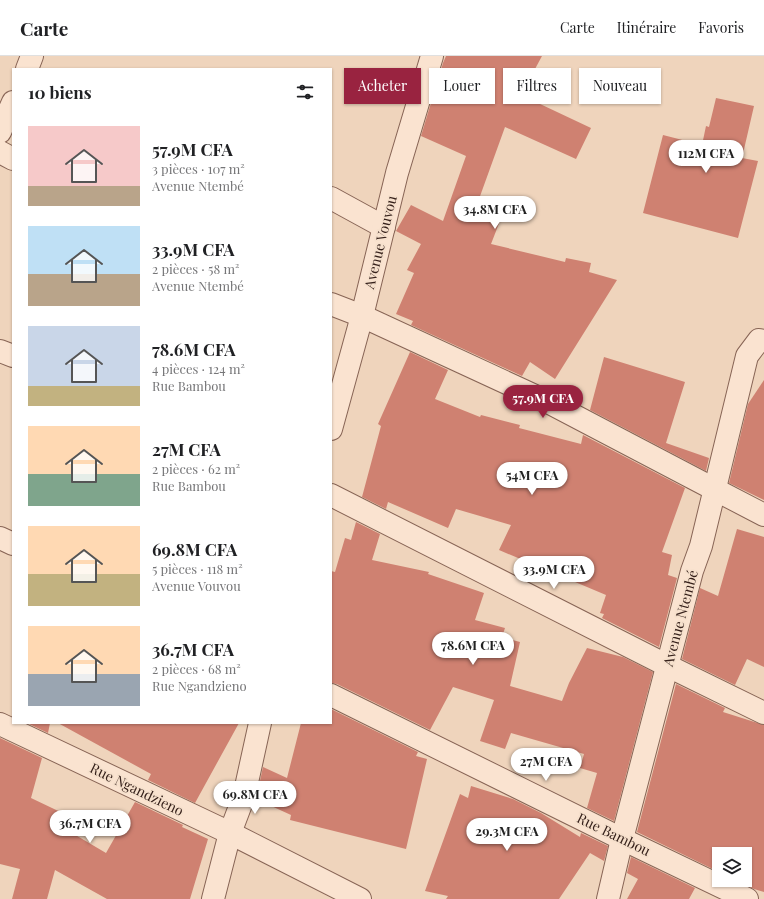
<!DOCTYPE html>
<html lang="fr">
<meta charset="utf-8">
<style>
body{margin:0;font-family:"Playfair Display",serif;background:#f6f6f6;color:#202124;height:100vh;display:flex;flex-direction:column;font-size:15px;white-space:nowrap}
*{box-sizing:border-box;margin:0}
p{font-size:13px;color:#757577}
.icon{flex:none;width:22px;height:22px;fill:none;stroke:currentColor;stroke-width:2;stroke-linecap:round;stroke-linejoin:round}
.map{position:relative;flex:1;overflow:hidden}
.details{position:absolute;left:12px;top:12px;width:320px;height:656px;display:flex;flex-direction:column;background:#fff;border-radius:0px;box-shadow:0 1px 3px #0004}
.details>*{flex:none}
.hud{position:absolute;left:344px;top:12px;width:360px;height:36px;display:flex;gap:8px}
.fabs{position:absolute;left:712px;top:791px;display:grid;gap:8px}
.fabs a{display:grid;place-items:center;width:40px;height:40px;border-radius:0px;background:#fff;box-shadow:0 1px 3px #0004;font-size:20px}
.price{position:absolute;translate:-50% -34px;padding:0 9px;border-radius:14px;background:#fff;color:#222;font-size:13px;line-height:26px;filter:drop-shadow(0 1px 2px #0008)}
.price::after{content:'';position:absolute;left:50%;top:24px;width:12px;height:9px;margin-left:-6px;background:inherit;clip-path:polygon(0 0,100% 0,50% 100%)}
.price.on{background:#992340;color:#fff}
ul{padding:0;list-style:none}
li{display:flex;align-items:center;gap:12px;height:100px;padding:0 16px}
li span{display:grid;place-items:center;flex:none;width:112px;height:80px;border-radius:0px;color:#555}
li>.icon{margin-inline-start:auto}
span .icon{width:48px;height:48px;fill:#fffc;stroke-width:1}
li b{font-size:17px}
h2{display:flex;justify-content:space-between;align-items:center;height:48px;padding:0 16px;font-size:17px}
.pill{padding:0 14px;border-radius:0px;background:#fff;box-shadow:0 1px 3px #0004;font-size:14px;line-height:36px}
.pill.on{background:#992340;color:#fff}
header{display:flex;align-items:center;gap:24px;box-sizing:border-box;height:56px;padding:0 20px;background:#fff;border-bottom:1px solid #e0e0e0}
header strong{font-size:19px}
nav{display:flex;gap:22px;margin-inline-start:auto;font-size:14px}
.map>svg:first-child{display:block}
</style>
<header>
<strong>Carte</strong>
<nav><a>Carte</a><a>Itinéraire</a><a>Favoris</a></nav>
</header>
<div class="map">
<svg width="764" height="843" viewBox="0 0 764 843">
<rect width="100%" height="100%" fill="#efd4bc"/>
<g fill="#cf8171">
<path d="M446 0H542L521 39 591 72 576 103 505 71 479 143 505 152 491 188 565 206 566 202 591 207 589 216 617 224 555 323 530 306 522 320 411 269 413 265 396 258 414 217 407 214 421 188 396 175 411 149 443 165 466 100 421 80 443 7Z"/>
<path d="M716 42 754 50 742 102 758 105 738 182 643 157 663 79 702 89 706 70 709 71Z"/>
<path d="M410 296 448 314 435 343 480 361 481 359 520 369 519 372 581 388 583 379 685 432 662 496 672 499 668 519 677 522 659 591 602 562 604 558 600 557 606 539 499 494 511 469 456 453 448 472 388 446 386 453 362 441 381 370 378 368Z"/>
<path d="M604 301 685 326 666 387 709 402 706 415 590 354Z"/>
<path d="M764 324V444L729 427 748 348Z"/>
<path d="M356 466 380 478 372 504 429 516 428 518 484 537 475 564 505 572 502 581 520 586 510 630 562 645 569 627 587 592 623 601 653 616 614 765 587 752 597 717 580 712 584 698 511 677 505 693 480 685 494 644 453 631 430 674 337 628 331 627V515L335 516 345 482 351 484Z"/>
<path d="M737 473 764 481V611L747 603 735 629 682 603 700 532 718 540Z"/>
<path d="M676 628 725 652 723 656 764 669V836L754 833 736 824H745V798H719V816L637 776Z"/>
<path d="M331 653 418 696 416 700 427 703 406 793 290 764 291 759 256 743 263 711 287 722 301 667H331Z"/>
<path d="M27 667H50L48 677Z"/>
<path d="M58 667H239L195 747 148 724 151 718Z"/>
<path d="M0 682 42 702 31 742 73 762 67 774 106 797 135 746 183 769 182 771 208 783 190 843H107L55 814 47 843H12L20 813 0 808Z"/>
<path d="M471 730 513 743 541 757 580 781 581 777 608 790 604 805 590 797 559 843H446L448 840 425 835 460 738 468 742Z"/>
<path d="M631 801 695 832 689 843H627L638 823 627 817Z"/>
</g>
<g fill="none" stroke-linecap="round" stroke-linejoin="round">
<defs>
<g id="street">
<path d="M27 13 32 0"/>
<path d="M0 76 13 46"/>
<path d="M0 96 13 103"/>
<path d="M331 142 384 171"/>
<path d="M331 248 362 260 550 347 714 433 764 459"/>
<path d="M0 295 13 300"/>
<path d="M331 373 362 260 397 117 432 0"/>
<path d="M331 439 668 610 764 657"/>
<path d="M0 482 13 488"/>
<path d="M331 639 622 783 747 843"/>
<path d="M0 668 230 777 360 843"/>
<path d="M213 843 230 777 244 740 260 667"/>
<path d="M608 843 622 783 692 515 701 490 747 300 759 284 764 285"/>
</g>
</defs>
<use href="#street" stroke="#876455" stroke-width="24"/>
<use href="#street" stroke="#fae3d0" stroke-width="22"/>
</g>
<g text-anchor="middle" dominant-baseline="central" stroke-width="3.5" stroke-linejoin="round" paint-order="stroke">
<g font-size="14" fill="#36211b" stroke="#f6e0cc">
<text transform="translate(380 186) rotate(-76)">Avenue Vouvou</text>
<text transform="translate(680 562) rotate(-75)">Avenue Ntembé</text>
<text transform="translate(137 733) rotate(26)">Rue Ngandzieno</text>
<text transform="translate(614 778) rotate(26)">Rue Bambou</text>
</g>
</g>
</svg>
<div class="fabs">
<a><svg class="icon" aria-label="layers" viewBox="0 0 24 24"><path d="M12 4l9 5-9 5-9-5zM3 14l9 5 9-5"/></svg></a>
</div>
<b class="price" style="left:706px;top:118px">112M CFA</b>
<b class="price" style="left:495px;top:174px">34.8M CFA</b>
<b class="price on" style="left:543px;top:363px">57.9M CFA</b>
<b class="price" style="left:532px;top:440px">54M CFA</b>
<b class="price" style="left:554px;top:534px">33.9M CFA</b>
<b class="price" style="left:473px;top:610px">78.6M CFA</b>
<b class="price" style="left:546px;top:726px">27M CFA</b>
<b class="price" style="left:255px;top:759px">69.8M CFA</b>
<b class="price" style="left:90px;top:788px">36.7M CFA</b>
<b class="price" style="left:507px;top:796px">29.3M CFA</b>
<div class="hud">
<a class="pill on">Acheter</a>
<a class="pill">Louer</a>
<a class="pill">Filtres</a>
<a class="pill">Nouveau</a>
</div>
<section class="details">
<h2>10 biens<svg class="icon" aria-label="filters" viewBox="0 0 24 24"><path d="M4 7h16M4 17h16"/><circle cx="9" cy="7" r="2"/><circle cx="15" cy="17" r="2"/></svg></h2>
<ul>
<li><span style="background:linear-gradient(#f6c9c9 75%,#b9a48a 0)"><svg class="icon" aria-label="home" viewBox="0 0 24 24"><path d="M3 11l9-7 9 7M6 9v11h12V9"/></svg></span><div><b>57.9M CFA</b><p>3 pièces · 107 m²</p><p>Avenue Ntembé</p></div></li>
<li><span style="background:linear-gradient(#bfe0f5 60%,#b9a48a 0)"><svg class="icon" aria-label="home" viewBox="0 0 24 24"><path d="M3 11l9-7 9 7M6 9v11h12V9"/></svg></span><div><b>33.9M CFA</b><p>2 pièces · 58 m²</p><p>Avenue Ntembé</p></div></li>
<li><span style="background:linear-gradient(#c9d6e8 75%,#c2b280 0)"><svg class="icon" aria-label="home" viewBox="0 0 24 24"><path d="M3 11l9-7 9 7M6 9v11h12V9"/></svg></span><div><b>78.6M CFA</b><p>4 pièces · 124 m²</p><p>Rue Bambou</p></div></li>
<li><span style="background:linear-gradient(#ffd9b3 60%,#7fa58c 0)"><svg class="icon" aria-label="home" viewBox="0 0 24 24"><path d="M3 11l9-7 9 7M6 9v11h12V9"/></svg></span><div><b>27M CFA</b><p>2 pièces · 62 m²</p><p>Rue Bambou</p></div></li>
<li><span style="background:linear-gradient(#ffd9b3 60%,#c2b280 0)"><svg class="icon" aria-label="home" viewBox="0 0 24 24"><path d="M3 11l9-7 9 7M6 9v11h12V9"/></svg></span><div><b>69.8M CFA</b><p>5 pièces · 118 m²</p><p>Avenue Vouvou</p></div></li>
<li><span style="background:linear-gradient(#ffd9b3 60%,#9aa5b1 0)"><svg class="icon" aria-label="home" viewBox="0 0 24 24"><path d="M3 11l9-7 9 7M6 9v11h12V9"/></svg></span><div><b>36.7M CFA</b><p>2 pièces · 68 m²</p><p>Rue Ngandzieno</p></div></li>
</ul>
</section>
</div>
